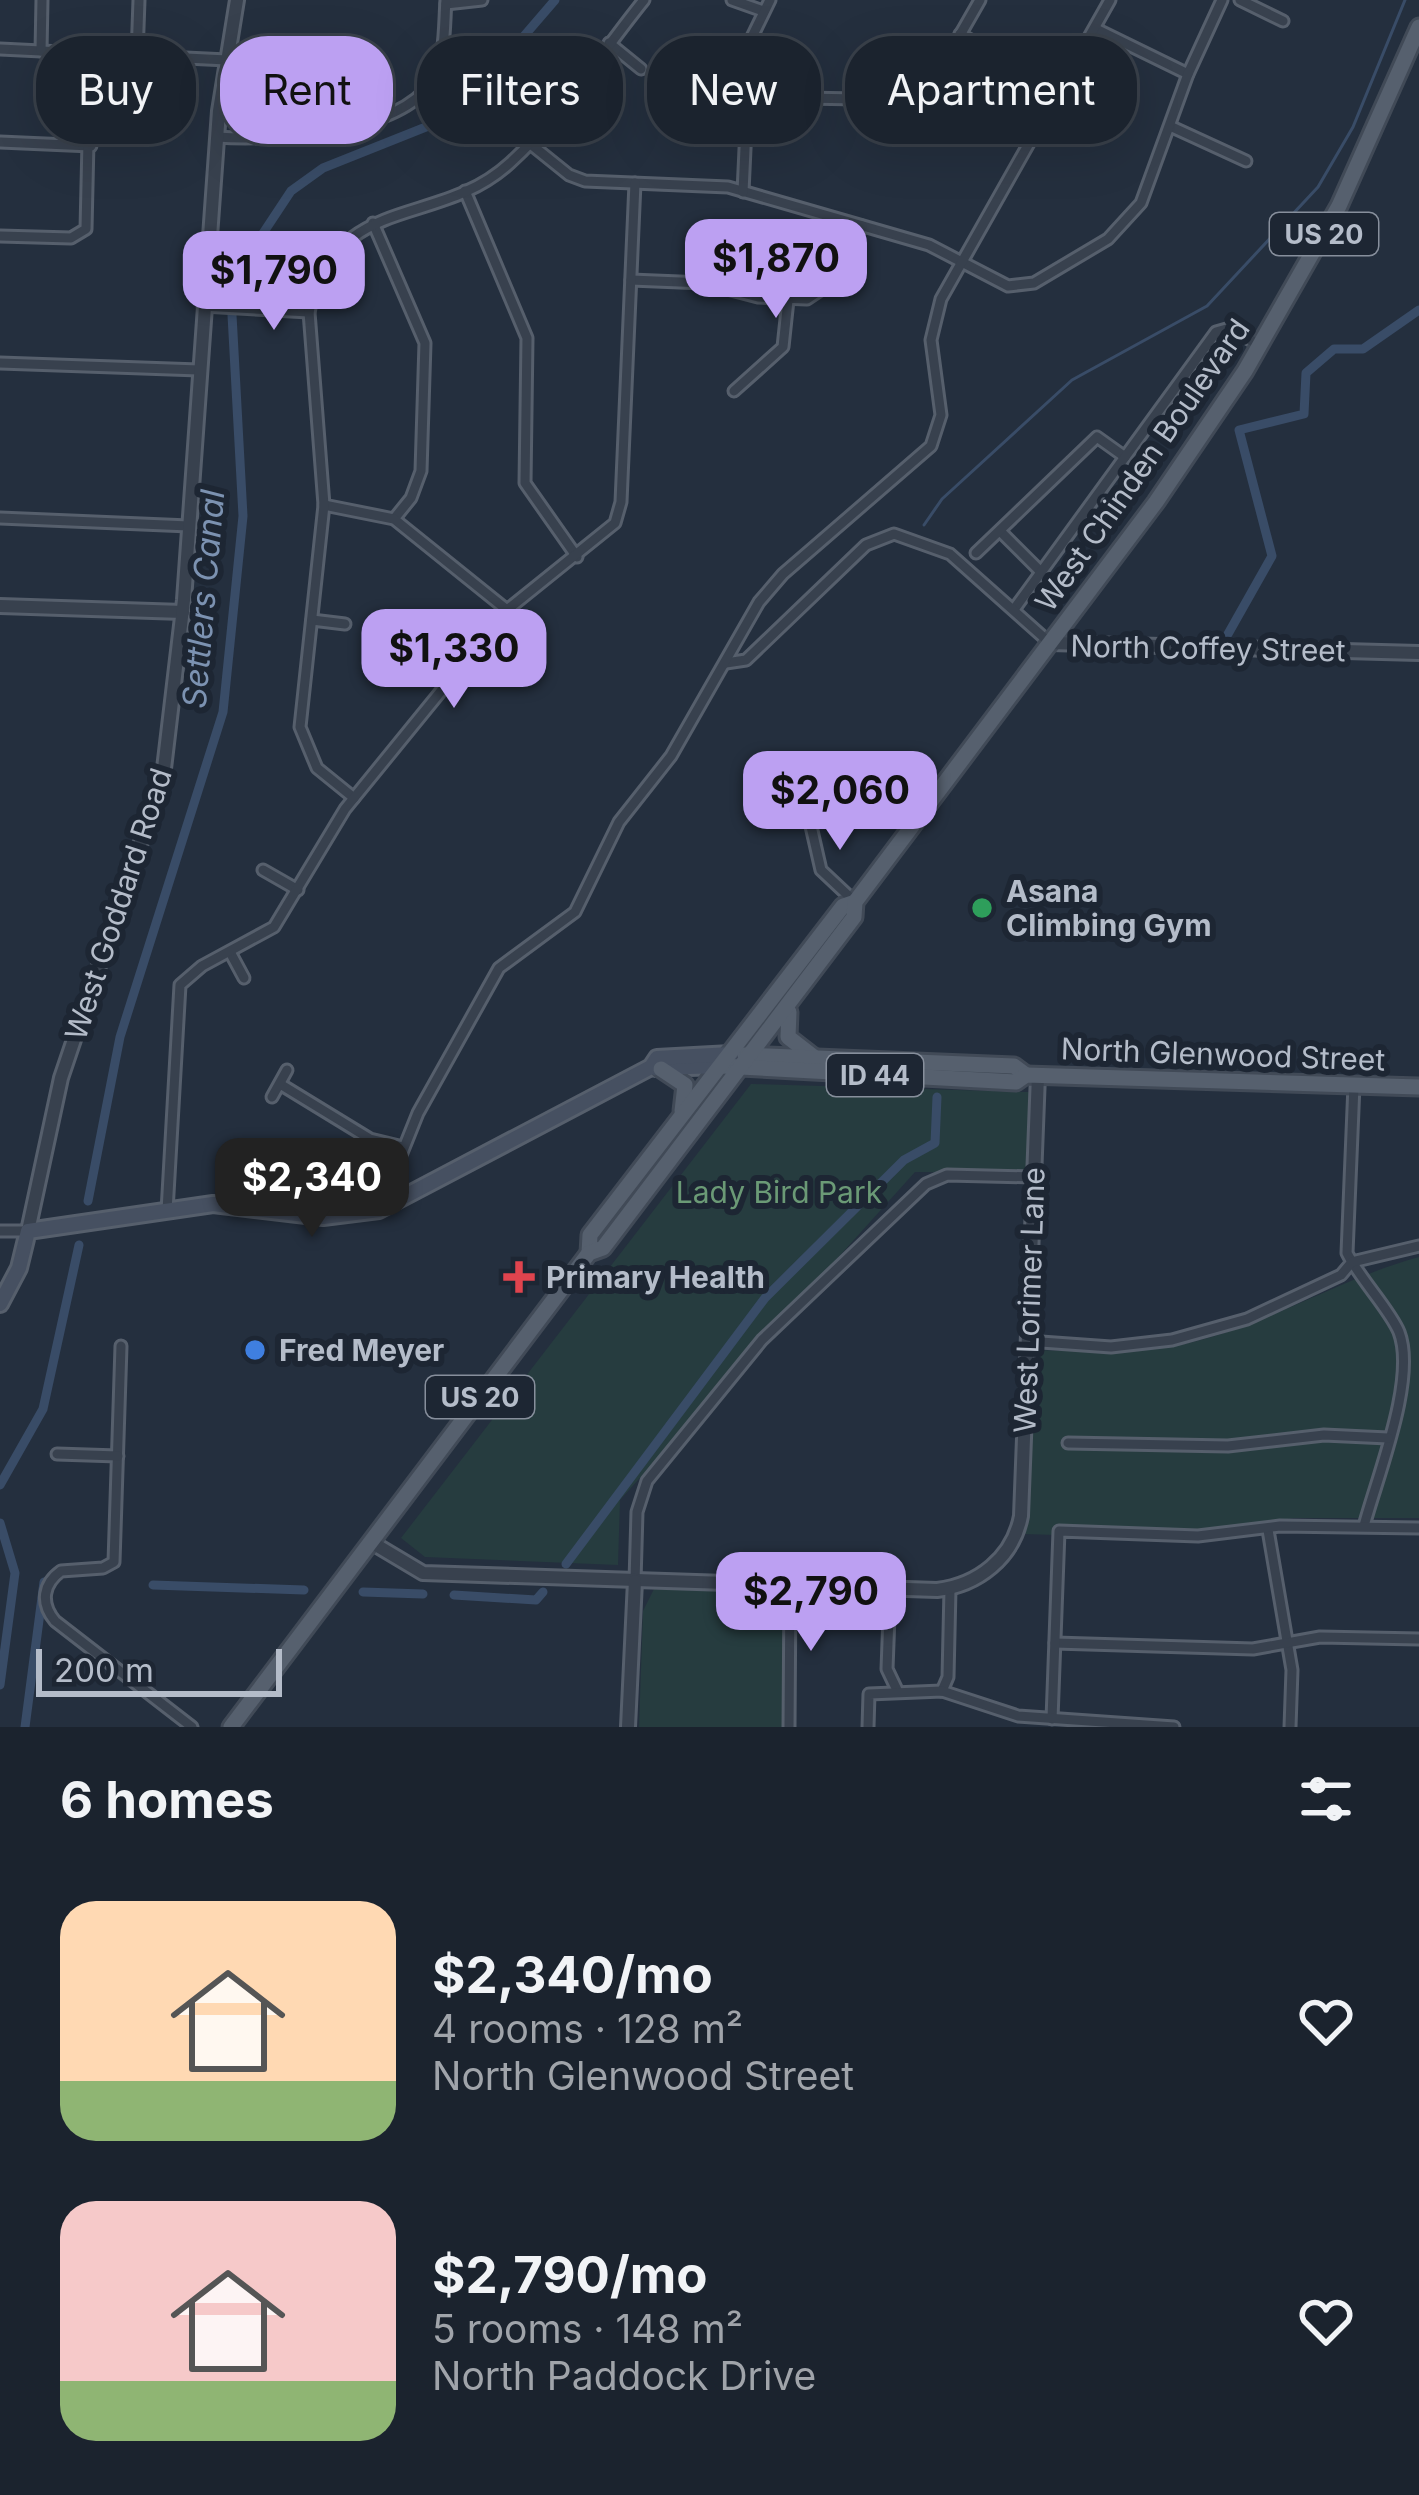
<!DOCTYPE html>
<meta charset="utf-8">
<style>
body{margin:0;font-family:Inter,sans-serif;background:#242b36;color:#f1f3f6;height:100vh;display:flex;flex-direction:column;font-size:45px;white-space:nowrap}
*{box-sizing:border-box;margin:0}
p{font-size:39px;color:#a0a4aa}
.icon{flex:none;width:66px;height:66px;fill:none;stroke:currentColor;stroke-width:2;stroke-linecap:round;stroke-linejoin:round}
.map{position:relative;height:1727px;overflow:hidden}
.details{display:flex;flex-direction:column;background:#1b232e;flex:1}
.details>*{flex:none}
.top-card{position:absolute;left:36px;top:36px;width:1347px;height:108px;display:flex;gap:24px}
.scale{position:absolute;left:36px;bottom:30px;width:246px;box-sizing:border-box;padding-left:12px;border:6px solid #b4bcc9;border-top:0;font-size:33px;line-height:42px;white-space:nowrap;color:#b4bcc9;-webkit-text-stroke:9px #1d2633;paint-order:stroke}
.price{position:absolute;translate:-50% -102px;padding:0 27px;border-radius:24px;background:#bca0f2;color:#111;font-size:39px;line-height:78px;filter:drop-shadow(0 3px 6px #0008)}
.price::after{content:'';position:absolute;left:50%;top:72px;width:36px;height:27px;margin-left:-18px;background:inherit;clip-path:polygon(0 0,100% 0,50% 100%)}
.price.current{background:#222;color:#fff}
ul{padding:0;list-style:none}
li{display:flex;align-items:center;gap:36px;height:300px;padding:0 60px}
li span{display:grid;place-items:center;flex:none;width:336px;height:240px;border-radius:36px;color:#555}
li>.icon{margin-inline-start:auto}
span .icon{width:144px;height:144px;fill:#fffc;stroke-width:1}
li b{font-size:51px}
h2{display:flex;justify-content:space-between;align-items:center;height:144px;padding:0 60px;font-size:51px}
.chip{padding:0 42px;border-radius:48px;background:#1b232e;box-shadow:0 12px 48px #0002,0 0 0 3px #39404a;font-size:42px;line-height:108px}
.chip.current{background:#bca0f2;color:#111}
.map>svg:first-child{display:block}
</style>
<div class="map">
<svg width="1419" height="1727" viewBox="0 0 1419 1727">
<rect width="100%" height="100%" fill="#242f3e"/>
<g fill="#263c3f">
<path d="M751 1084 1029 1092 1028 1173 915 1172 620 1500 618 1565 425 1557 401 1538Z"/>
<path d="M1419 1257V1518H1294L1175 1539 1024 1534 1035 1350C1081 1351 1128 1354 1174 1346 1258 1331 1335 1280 1419 1257Z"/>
<path d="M654 1589 790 1592 789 1727H639L643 1611Z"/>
</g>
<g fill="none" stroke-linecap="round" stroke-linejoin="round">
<path stroke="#394c67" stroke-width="3" d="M924 525 942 499 1072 380 1207 306 1318 187 1353 127 1405 0"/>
<g stroke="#394c67" stroke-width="9">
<path d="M1228 634 1272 556 1239 430 1304 414 1306 373 1334 349H1363L1419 310"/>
<path d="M88 1201 120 1037 223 712 243 516 232 315 238 271 291 191 323 168 456 115 555 0"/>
<path d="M0 1485 43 1409 79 1245"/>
<path d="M0 1523 15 1573 0 1685"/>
<path d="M566 1564 765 1298 904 1160 935 1143 937 1097"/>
<path d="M153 1585 304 1590"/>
<path d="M363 1592 423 1594"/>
<path d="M454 1595 536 1600 543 1592"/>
<path d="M25 1727 44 1582"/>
</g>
<defs>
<g id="minor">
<path d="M732 0 763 11"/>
<path d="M1240 0 1283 21"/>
<path d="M446 4 482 0"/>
<path d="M1096 29 1188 74"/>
<path d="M960 34 1061 91"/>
<path d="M609 43 641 69"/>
<path d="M0 49 227 60"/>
<path d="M41 51 42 0"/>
<path d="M137 56 139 0"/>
<path d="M747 97 914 100 932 84 980 0"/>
<path d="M1172 127 1246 161"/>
<path d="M217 137C272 141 397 134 431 83 446 60 444 27 446 0"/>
<path d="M0 142 91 146"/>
<path d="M528 142 569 175 585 181 728 187 929 245 1008 286 1034 283 1108 239 1141 203 1188 74 1222 0"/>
<path d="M465 191 527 338 525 483 577 557"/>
<path d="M743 192 750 41 770 0"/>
<path d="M373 223 425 343 421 471 411 498 394 519"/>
<path d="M0 236 71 238 86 229 90 54"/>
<path d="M631 280 704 283 758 297 807 299 828 285 862 226"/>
<path d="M203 306 309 312"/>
<path d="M0 363 199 370"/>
<path d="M734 391 783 347 788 300"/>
<path d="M324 505 394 519 507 610"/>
<path d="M0 518 189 526"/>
<path d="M1000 531 1041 572"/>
<path d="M976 553 1097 437 1125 457"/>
<path d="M1015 608 1216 332 1230 328 1259 345"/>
<path d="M312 620 345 624"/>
<path d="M726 663 746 660 866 545 894 534 950 554 1050 643"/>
<path d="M354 798 317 768 300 727 324 505 309 312C337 190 437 230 510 163 561 117 601 53 644 0"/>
<path d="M808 813 821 870 855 902"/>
<path d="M263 870 298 890"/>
<path d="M230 952 244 978"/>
<path d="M280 1084 370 1139 403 1147"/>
<path d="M1354 1085 1347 1253C1360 1279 1390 1310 1399 1332 1417 1379 1377 1477 1364 1526"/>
<path d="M272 1097 287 1070"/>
<path d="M379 1210 418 1113 499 968 575 912 619 822 671 756 759 602 783 574 931 446 941 415 931 340 941 299 1110 0"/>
<path d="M167 1211 180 985 202 966 274 927 345 809 507 610 615 523 621 502 635 183"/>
<path d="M0 1231H28"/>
<path d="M1027 1341 1111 1347 1172 1340 1247 1319 1341 1275 1352 1262 1419 1246"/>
<path d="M121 1346 114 1562 103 1568 61 1571C43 1584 40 1603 55 1621L192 1727"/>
<path d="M1068 1443 1228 1446 1324 1435 1388 1438"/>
<path d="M57 1454 118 1456"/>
<path d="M1268 1530 1292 1670 1290 1727"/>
<path d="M635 1581 637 1512 647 1481 762 1340 926 1184 947 1175 1034 1177"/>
<path d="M890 1589 887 1669 897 1690"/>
<path d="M1055 1643 1253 1649 1320 1637 1419 1639"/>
<path d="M942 1691 948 1677 950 1589"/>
<path d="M1052 1719 1059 1531 1198 1536 1280 1526 1419 1528"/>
<path d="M789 1727 790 1585"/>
<path d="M868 1727 869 1694 942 1691 1018 1716 1174 1727"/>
</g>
<g id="tertiary">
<path d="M0 606 183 612"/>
<path d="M1050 643 1419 653"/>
<path d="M28 1231 61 1078 163 777 184 600 219 111 237 0"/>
<path d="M371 1542 423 1573 937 1590C978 1585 1013 1558 1021 1516L1038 1075"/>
<path d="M628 1727 635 1581"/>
</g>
<g id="secondary">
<path d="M655 1068 722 1066"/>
<path d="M0 1304 19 1268 28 1231 213 1204 323 1217 379 1210 651 1067 657 1058 731 1054"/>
</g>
<g id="primary">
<path d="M789 1012 788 1037 815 1058"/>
<path d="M745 1055 1014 1066 1026 1075"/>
<path d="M722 1066 1016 1082 1026 1075 1419 1087"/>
<path d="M661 1069 685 1085 682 1111"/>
<path d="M589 1253 590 1235 843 906 855 902"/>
<path d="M231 1727 589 1253 603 1248 854 917 855 902 1156 502 1245 371 1339 206 1419 27"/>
</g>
</defs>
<use href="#minor" stroke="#565f6c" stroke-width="15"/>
<use href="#tertiary" stroke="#565f6c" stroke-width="18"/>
<use href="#secondary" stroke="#565f6c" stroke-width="20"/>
<use href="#primary" stroke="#414a57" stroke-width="21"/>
<use href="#minor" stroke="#38414e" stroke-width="9"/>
<use href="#tertiary" stroke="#38414e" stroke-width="12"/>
<use href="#secondary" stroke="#465061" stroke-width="14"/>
<use href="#primary" stroke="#56606e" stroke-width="15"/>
</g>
<circle fill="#2e9e5b" stroke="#1d2633" stroke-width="4.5" cx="982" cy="908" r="12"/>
<path fill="#e0444e" stroke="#1d2633" stroke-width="4.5" d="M513 1259h12v12h12v12h-12v12h-12v-12h-12v-12h12z"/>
<circle fill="#3f7fe0" stroke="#1d2633" stroke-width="4.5" cx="255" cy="1350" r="12"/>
<g text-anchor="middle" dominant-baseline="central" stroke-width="12" stroke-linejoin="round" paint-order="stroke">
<g fill="#1d2633" stroke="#878f9c" stroke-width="3">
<rect x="1270" y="213" width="108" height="42" rx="9"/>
<rect x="827" y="1054" width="96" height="42" rx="9"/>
<rect x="426" y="1376" width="108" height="42" rx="9"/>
</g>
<g font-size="27" font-weight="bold" fill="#b4bcc9">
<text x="1324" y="234">US 20</text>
<text x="875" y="1075">ID 44</text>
<text x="480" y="1397">US 20</text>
</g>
<g font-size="30" fill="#b4bcc9" stroke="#1d2633">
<text transform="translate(1142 465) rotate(-55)">West Chinden Boulevard</text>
<text transform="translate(1208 648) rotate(1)">North Coffey Street</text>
<text transform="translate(118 904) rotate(-72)">West Goddard Road</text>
<text transform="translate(1223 1054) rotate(2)">North Glenwood Street</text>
<text transform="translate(1029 1300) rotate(-88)">West Lorimer Lane</text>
</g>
<g font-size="30" font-weight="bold" fill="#b4bcc9" stroke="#1d2633" text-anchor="start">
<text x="1006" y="891">Asana<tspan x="1006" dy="34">Climbing Gym</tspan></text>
<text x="546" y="1277">Primary Health</text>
<text x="279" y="1350">Fred Meyer</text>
</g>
<g font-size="30" fill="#6b9a76" stroke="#1d2633">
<text x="779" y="1192">Lady Bird Park</text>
</g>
<g font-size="33" font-style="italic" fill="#7c92b1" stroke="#1d2633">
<text transform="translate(203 599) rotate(-85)">Settlers Canal</text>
</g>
</g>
</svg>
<div class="scale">200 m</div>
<b class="price" style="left:776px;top:321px">$1,870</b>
<b class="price" style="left:274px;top:333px">$1,790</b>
<b class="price" style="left:454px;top:711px">$1,330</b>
<b class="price" style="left:840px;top:853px">$2,060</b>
<b class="price current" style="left:312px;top:1240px">$2,340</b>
<b class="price" style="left:811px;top:1654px">$2,790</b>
<div class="top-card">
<a class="chip">Buy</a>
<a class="chip current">Rent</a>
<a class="chip">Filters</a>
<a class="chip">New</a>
<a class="chip">Apartment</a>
</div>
</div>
<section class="details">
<h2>6 homes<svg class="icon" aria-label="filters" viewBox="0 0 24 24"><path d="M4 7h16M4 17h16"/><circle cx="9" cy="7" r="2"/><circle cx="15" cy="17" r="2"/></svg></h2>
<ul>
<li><span style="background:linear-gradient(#ffd9b3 75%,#8fb573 0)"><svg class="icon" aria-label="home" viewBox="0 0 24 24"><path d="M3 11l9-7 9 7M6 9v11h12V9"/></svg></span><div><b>$2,340/mo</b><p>4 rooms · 128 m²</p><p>North Glenwood Street</p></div><svg class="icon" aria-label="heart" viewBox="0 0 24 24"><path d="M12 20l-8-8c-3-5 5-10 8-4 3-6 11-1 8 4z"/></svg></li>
<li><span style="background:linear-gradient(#f6c9c9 75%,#8fb573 0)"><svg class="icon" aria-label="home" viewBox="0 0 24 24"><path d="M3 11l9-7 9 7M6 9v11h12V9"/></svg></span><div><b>$2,790/mo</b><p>5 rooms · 148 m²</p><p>North Paddock Drive</p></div><svg class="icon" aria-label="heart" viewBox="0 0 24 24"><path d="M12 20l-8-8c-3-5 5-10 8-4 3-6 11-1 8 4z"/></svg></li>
</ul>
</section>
